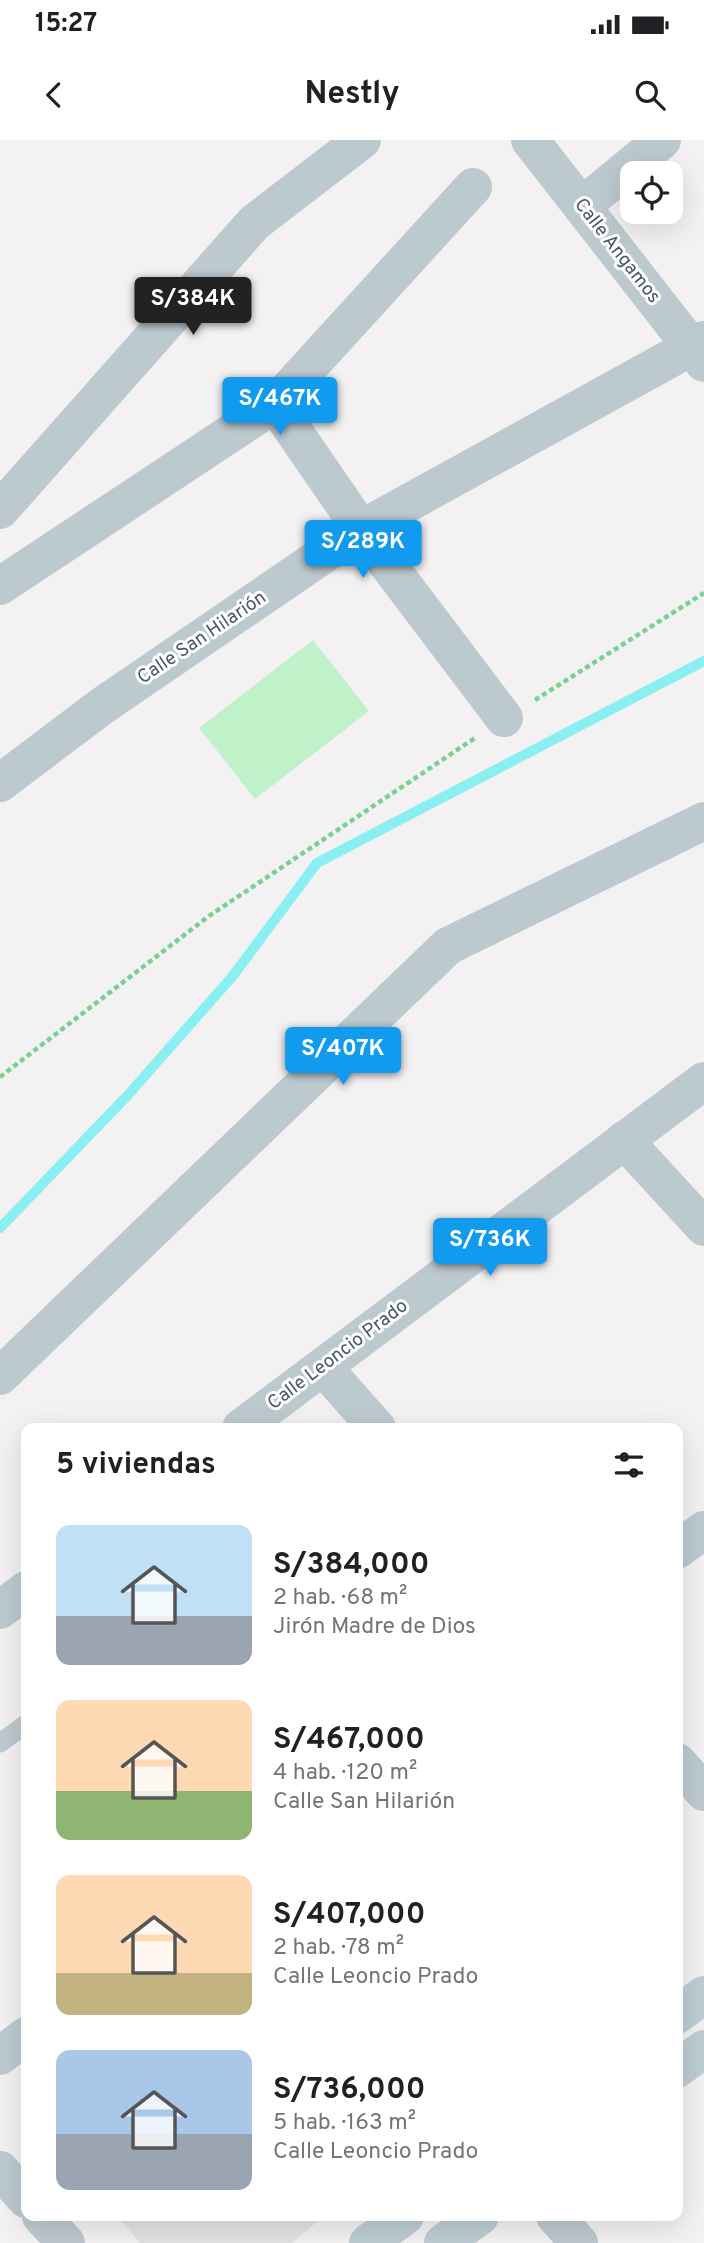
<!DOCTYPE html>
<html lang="es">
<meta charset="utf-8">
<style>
body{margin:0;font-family:Overpass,sans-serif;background:#f6f6f6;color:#202124;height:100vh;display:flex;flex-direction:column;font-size:26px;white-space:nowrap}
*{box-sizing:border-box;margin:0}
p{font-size:23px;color:#757577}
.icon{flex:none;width:38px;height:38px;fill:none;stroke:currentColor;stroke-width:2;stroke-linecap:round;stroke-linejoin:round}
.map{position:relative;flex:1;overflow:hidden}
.side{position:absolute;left:21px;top:1283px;width:662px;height:798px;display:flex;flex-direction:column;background:#fff;border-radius:14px;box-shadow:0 7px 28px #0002}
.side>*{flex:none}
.tools{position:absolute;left:620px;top:21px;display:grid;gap:14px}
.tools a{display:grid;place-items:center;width:63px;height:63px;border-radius:14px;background:#fff;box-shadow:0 7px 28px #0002;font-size:35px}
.price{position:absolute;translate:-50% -60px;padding:0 16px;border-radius:7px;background:#109bef;color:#fff;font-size:23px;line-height:46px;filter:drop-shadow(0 2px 4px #0008)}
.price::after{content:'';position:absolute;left:50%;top:42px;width:21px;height:16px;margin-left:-10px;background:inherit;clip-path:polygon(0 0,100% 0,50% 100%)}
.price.active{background:#222;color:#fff}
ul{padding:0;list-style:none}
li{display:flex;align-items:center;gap:21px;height:175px;padding:0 35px}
li span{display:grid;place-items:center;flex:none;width:196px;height:140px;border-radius:14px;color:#555}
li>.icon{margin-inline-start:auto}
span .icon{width:84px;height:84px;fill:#fffc;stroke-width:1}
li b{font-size:30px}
h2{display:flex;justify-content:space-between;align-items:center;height:84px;padding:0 35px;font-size:30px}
.status{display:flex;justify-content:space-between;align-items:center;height:49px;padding:0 35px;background:#fff;direction:ltr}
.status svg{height:19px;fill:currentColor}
header{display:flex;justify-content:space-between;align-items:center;height:91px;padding:0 35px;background:#fff;font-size:32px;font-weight:700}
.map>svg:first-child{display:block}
</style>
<div class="status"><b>15:27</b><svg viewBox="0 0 49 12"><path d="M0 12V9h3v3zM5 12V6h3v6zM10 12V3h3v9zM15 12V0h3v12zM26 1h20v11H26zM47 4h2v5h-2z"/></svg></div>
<header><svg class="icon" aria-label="back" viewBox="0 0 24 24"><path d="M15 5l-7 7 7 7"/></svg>Nestly<svg class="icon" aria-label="search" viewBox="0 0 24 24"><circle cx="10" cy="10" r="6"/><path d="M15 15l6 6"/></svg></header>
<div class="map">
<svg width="704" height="2103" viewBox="0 0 704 2103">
<rect width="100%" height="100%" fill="#f4f1f2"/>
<path fill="#e5e2e4" d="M117 2076H324L292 2103H140Z"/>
<path fill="#bff2c9" d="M313 500 369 571 255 659 199 588Z"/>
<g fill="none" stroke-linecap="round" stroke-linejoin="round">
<path stroke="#8aeff1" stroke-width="10" d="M0 1088 127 956 232 837 317 723 704 521"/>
<g stroke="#75d293" stroke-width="4.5" stroke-dasharray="5 3.5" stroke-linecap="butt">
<path d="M535 560 704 453"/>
<path d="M0 937 209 776 475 598"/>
</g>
<path stroke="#bcc9cf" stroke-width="19" d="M0 1603 26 1584"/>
<g stroke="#bcc9cf" stroke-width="38">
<path d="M530 0 704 223"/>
<path d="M582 66 662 0"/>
<path d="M275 264 361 389 504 578"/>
<path d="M0 370 254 83 362 0"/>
<path d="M0 446 275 264 473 47"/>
<path d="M0 643 102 566 361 389 704 200"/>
<path d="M624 1000 704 1087"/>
<path d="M323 1227 377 1288"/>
<path d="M0 1236 448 806 704 681"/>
<path d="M241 1288 704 941"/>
<path d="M677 1410 704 1390"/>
<path d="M0 1470 26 1450"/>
<path d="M677 1622 704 1652"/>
<path d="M0 1916 26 1896"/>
<path d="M0 2030 26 2059"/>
<path d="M41 2076 66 2103"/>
<path d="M555 2076 579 2103"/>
</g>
<g stroke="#bdccd4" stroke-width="38">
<path d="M677 1875 704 1855"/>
<path d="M677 1929 704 1909"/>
<path d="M368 2103 405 2076"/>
<path d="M443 2103 480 2076"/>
</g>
</g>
<g text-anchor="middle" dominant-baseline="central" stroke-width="6" stroke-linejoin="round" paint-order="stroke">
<g font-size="19" fill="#485960" stroke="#fff">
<text transform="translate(617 111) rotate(52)">Calle Angamos</text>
<text transform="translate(202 498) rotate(-34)">Calle San Hilarión</text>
<text transform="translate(338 1215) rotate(-37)">Calle Leoncio Prado</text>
</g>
</g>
</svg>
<div class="tools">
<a><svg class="icon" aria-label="locate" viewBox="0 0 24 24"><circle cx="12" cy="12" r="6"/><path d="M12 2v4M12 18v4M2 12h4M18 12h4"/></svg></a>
</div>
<b class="price active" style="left:193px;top:197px">S/384K</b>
<b class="price" style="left:280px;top:297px">S/467K</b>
<b class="price" style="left:363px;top:440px">S/289K</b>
<b class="price" style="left:343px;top:947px">S/407K</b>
<b class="price" style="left:490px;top:1138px">S/736K</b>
<section class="side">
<h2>5 viviendas<svg class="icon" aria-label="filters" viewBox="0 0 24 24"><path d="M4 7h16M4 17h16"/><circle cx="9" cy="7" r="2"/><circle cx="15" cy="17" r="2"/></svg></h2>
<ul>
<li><span style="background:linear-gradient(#bfe0f5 65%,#9aa5b1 0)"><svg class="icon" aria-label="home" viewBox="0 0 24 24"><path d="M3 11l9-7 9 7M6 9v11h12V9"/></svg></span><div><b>S/384,000</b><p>2 hab. · 68 m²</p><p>Jirón Madre de Dios</p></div></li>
<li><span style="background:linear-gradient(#ffd9b3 65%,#8fb573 0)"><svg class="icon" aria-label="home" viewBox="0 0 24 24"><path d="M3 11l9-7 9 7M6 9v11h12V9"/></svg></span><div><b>S/467,000</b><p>4 hab. · 120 m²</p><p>Calle San Hilarión</p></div></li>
<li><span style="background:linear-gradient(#ffd9b3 70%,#c2b280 0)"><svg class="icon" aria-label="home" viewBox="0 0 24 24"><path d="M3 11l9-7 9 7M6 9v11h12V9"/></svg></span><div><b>S/407,000</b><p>2 hab. · 78 m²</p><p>Calle Leoncio Prado</p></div></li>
<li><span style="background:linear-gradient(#a9c7e8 60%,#9aa5b1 0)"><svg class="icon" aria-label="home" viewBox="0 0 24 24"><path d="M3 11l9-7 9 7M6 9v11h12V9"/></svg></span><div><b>S/736,000</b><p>5 hab. · 163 m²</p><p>Calle Leoncio Prado</p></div></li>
</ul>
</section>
</div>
